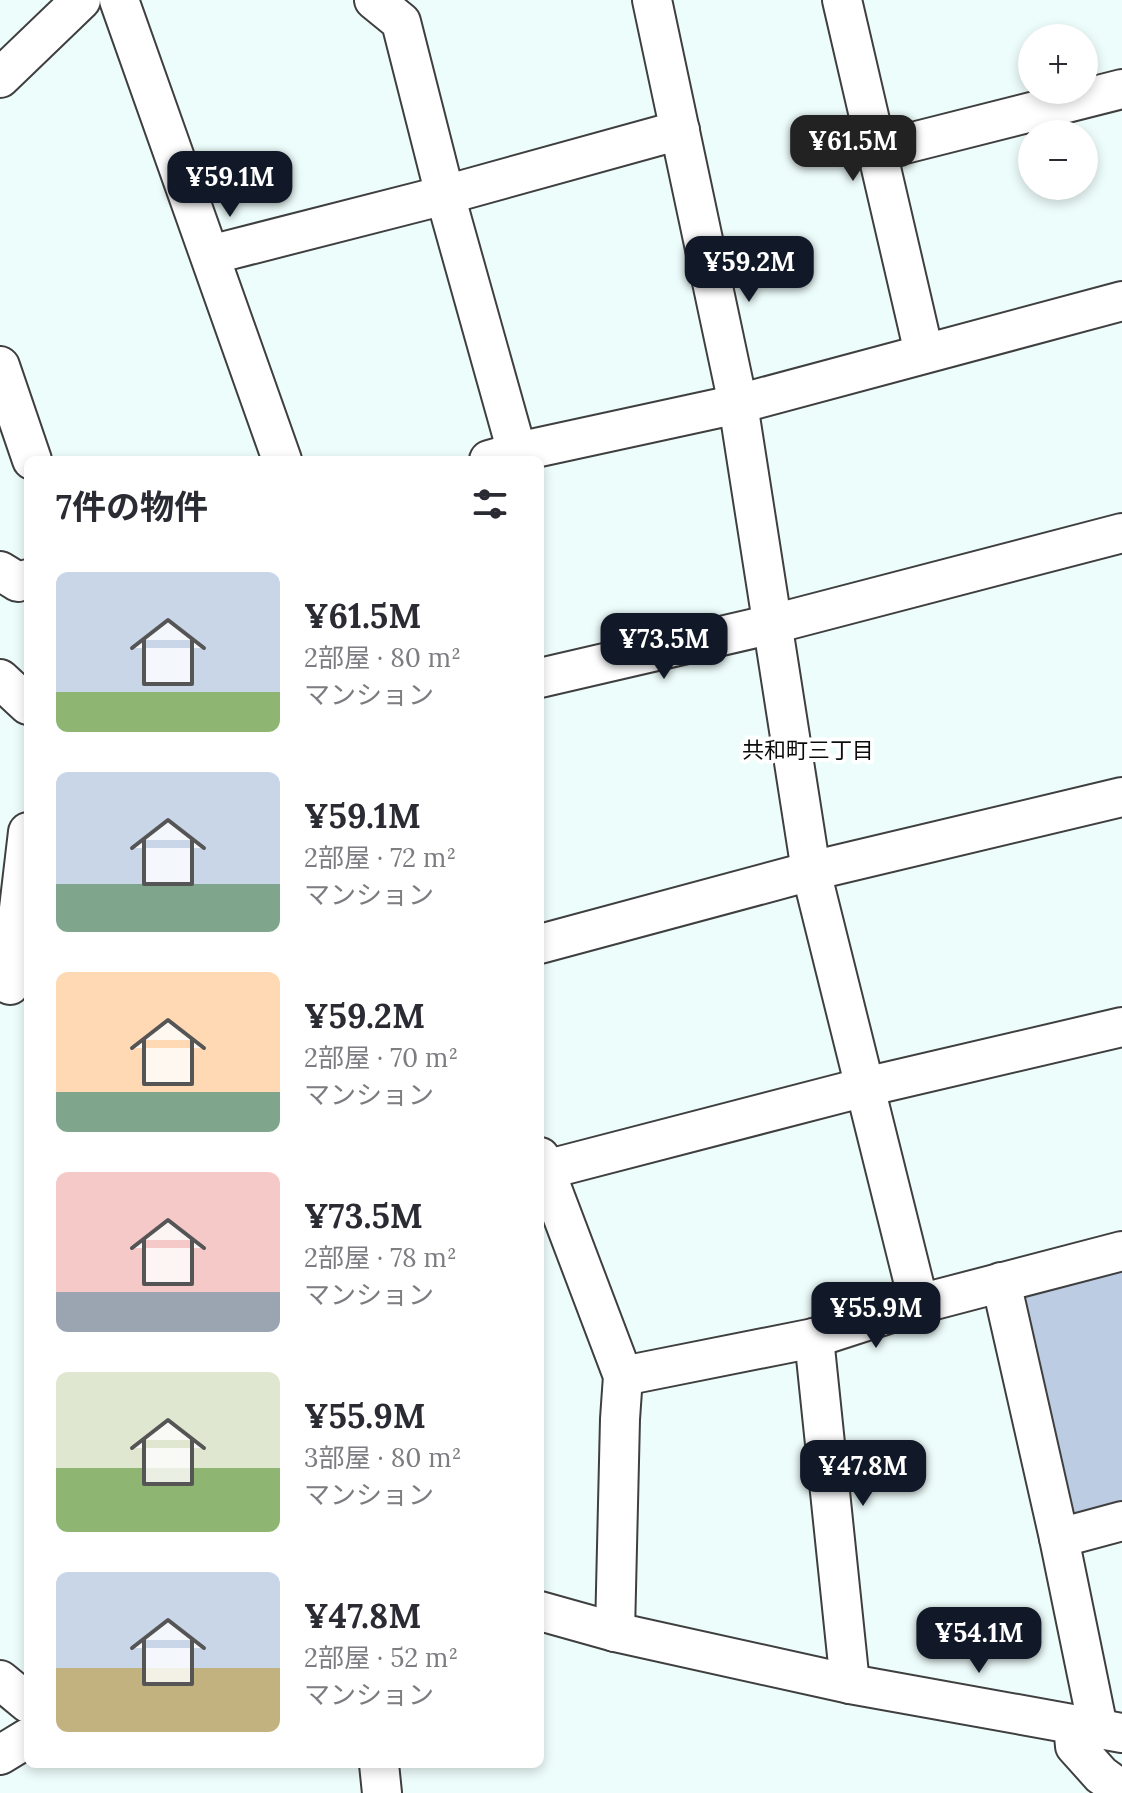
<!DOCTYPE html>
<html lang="ja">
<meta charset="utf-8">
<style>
body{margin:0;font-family:Lora,"Noto Sans JP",serif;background:#f7f7f7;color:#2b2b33;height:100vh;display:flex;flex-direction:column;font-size:30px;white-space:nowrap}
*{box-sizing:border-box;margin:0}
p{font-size:26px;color:#7c7c81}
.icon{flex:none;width:44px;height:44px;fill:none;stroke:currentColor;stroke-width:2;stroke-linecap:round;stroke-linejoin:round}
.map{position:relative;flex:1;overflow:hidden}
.drawer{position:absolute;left:24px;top:456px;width:520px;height:1312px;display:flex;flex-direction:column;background:#fff;border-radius:12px;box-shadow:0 4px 12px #0003}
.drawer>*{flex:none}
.buttons{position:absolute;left:1018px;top:24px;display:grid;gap:16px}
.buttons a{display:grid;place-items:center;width:80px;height:80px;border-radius:50%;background:#fff;box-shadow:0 4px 12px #0003;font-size:40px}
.price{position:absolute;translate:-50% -68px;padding:0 18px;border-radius:16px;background:#111827;color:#fff;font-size:26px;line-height:52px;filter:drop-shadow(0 2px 4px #0008)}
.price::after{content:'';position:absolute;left:50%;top:48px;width:24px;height:18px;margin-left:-12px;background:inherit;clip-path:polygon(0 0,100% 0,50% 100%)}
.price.selected{background:#222;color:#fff}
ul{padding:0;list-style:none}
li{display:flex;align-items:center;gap:24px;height:200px;padding:0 32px}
li span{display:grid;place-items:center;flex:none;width:224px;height:160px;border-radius:12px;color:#555}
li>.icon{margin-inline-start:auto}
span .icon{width:96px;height:96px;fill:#fffc;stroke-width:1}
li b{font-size:34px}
h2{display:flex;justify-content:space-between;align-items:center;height:96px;padding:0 32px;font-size:34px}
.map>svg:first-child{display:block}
</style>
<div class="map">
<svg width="1122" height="1793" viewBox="0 0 1122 1793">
<rect width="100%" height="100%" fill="#edfdfb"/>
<path fill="#bbcce3" d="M1122 1271V1508L1075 1521 1018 1298Z"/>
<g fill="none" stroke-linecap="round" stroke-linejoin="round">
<defs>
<g id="minor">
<path d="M119 0 282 460"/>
<path d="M374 0 401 22 445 195 517 452"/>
<path d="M652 0 738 404 811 871 919 1304"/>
<path d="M842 0 924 353"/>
<path d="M0 78 81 0"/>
<path d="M877 151 1122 89"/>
<path d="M210 255 445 195 680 130"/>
<path d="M0 366 32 460"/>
<path d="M489 460 517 452 738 404 1122 301"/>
<path d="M0 571 18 582 28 579"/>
<path d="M540 678 773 624 1122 533"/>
<path d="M0 679 28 705"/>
<path d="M540 944 811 871 1122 797"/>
<path d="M10 985 28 832"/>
<path d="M540 1157 623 1376 620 1419 615 1632"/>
<path d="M545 1170 865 1087 1122 1027"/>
<path d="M1001 1282 1059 1538 1098 1728"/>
<path d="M814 1338 850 1684"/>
<path d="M623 1376 814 1338 919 1304 1122 1251"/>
<path d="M1059 1538 1122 1521"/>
<path d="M540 1611 615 1632 850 1684 1122 1733"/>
<path d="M0 1680 28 1703"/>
<path d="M1073 1724 1075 1746 1101 1775 1122 1790"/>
<path d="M0 1755 28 1738"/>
<path d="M379 1764 382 1793"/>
</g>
</defs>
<use href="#minor" stroke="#3f3f3f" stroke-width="42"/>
<use href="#minor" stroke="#fff" stroke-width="38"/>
</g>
<g text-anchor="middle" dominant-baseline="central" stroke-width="8" stroke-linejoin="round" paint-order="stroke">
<g font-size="22" fill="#0c0c0c" stroke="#fff">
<text x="808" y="750">共和町三丁目</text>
</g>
</g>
</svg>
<div class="buttons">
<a>+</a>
<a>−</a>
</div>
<b class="price selected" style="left:853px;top:183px">¥61.5M</b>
<b class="price" style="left:230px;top:219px">¥59.1M</b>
<b class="price" style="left:749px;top:304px">¥59.2M</b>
<b class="price" style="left:664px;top:681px">¥73.5M</b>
<b class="price" style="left:876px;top:1350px">¥55.9M</b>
<b class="price" style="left:863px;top:1508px">¥47.8M</b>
<b class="price" style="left:979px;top:1675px">¥54.1M</b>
<section class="drawer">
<h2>7件の物件<svg class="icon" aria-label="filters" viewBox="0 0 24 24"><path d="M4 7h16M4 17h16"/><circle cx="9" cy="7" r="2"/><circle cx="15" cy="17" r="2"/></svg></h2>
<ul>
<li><span style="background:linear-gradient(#c9d6e8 75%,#8fb573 0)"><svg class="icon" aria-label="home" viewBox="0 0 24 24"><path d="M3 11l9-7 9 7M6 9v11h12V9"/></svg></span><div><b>¥61.5M</b><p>2部屋 · 80 m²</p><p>マンション</p></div></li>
<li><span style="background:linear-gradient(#c9d6e8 70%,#7fa58c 0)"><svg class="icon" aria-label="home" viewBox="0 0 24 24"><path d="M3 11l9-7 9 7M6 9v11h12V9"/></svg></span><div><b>¥59.1M</b><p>2部屋 · 72 m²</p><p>マンション</p></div></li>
<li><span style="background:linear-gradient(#ffd9b3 75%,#7fa58c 0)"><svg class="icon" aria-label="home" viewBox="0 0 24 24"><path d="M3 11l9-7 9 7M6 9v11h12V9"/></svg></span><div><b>¥59.2M</b><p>2部屋 · 70 m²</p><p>マンション</p></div></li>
<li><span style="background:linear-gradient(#f6c9c9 75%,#9aa5b1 0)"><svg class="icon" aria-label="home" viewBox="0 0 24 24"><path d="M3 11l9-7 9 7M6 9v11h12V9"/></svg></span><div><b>¥73.5M</b><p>2部屋 · 78 m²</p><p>マンション</p></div></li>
<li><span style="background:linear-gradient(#dfe7d0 60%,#8fb573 0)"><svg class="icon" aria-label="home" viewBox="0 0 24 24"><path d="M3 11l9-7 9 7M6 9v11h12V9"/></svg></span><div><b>¥55.9M</b><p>3部屋 · 80 m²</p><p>マンション</p></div></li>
<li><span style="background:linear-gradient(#c9d6e8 60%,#c2b280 0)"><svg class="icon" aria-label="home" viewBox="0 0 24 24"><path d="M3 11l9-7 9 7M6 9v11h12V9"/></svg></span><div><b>¥47.8M</b><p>2部屋 · 52 m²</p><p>マンション</p></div></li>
</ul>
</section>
</div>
